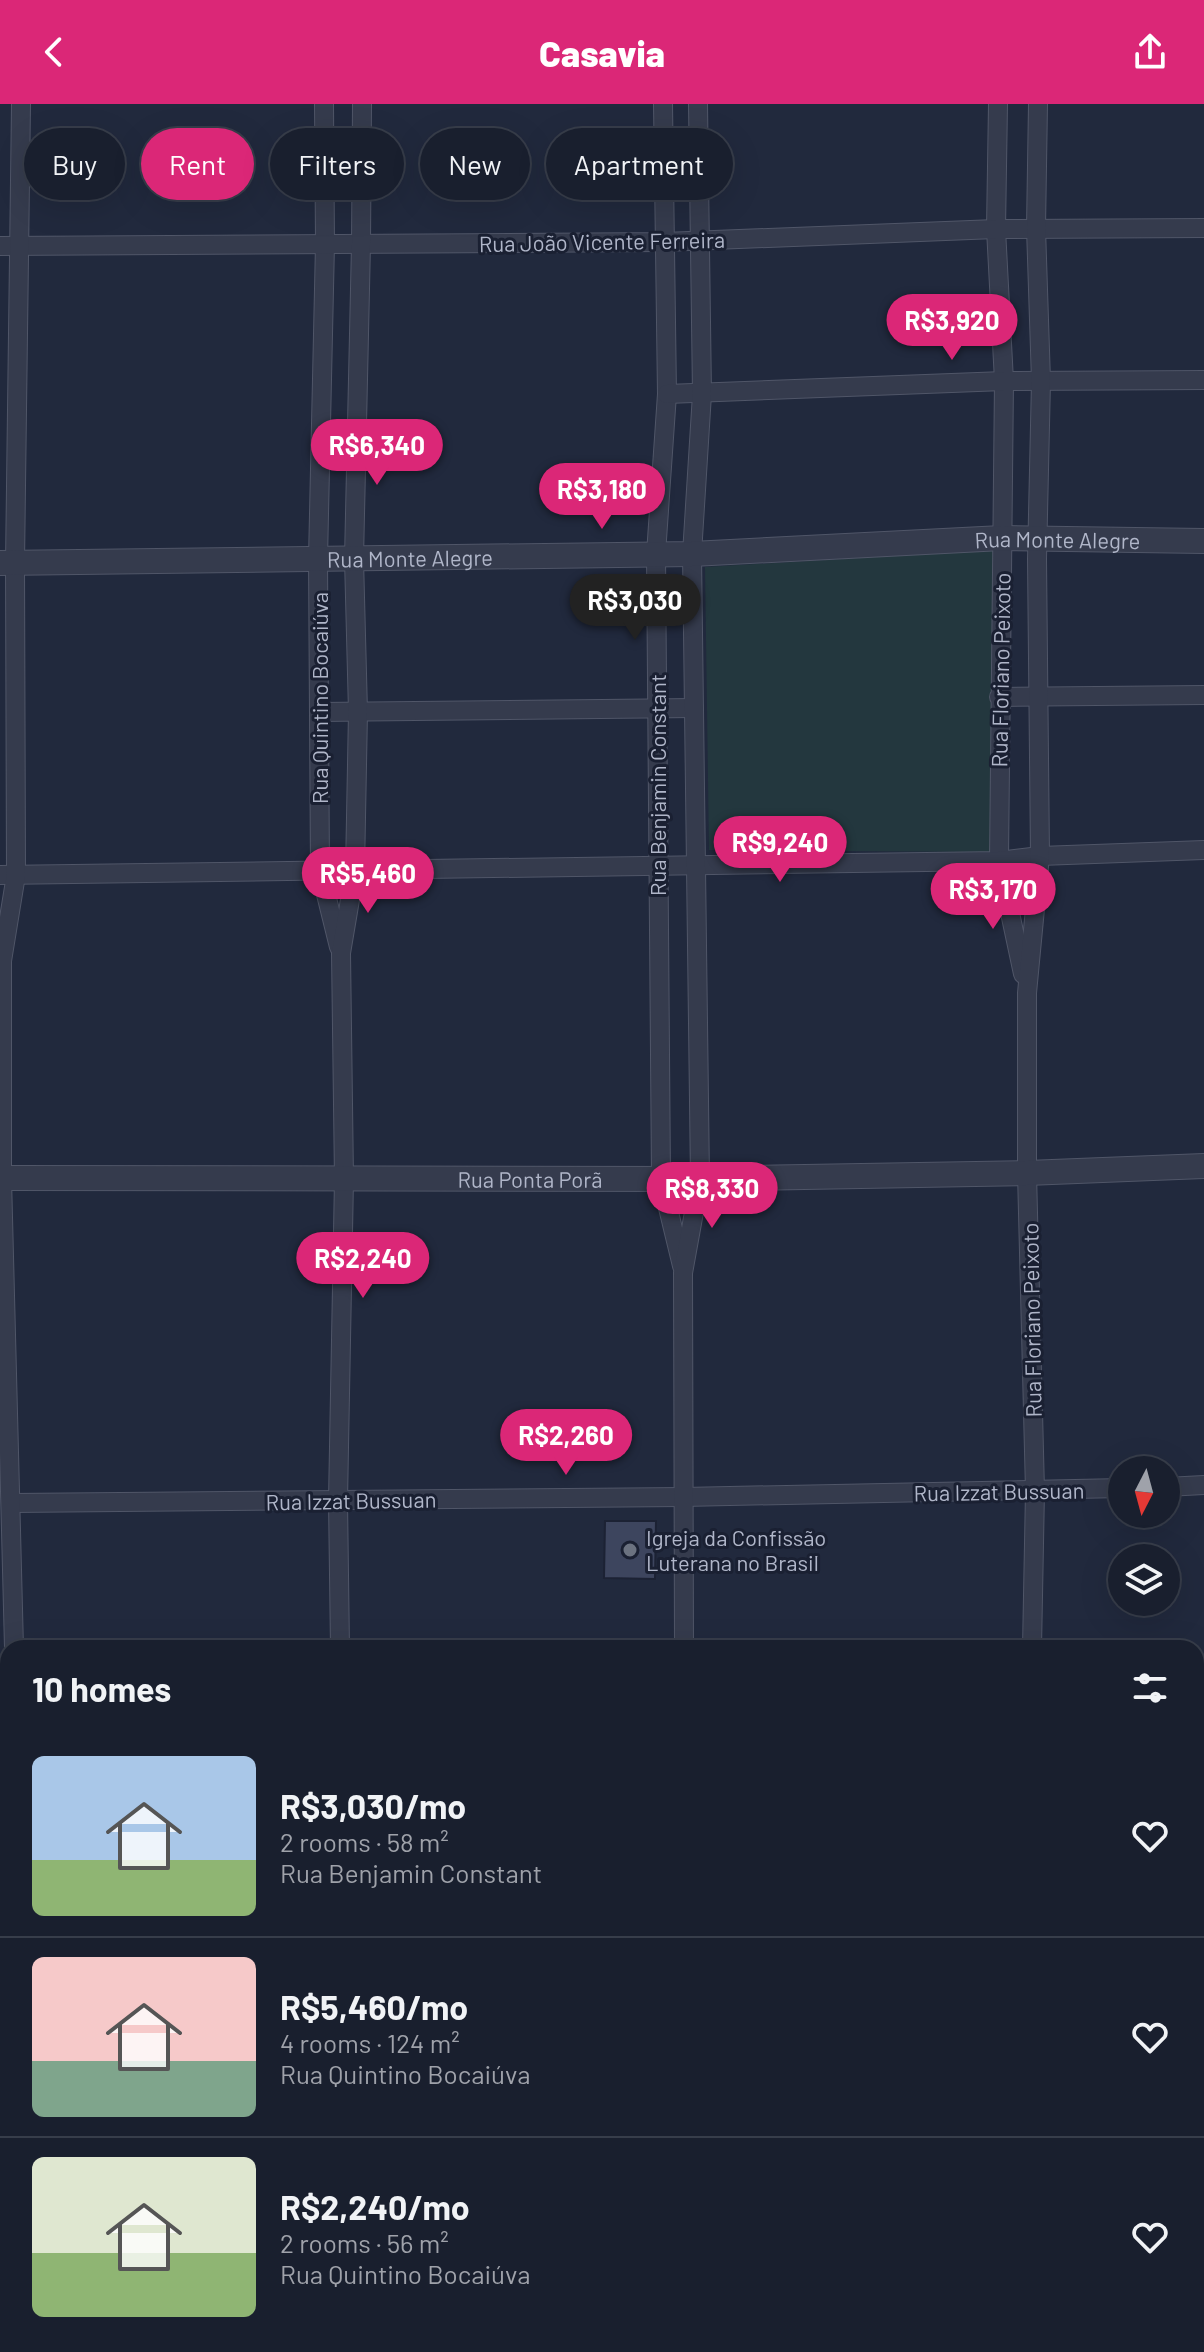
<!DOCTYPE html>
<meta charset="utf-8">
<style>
body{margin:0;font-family:Barlow,sans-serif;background:#222736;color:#f1f3f6;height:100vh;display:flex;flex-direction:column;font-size:30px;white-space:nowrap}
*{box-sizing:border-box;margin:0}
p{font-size:26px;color:#9fa2aa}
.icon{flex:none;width:44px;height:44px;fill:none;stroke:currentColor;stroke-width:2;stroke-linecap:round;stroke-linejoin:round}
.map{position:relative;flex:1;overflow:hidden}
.sheet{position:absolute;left:0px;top:1536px;width:1204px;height:712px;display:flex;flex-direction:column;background:#191f2e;border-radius:24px 24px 0 0;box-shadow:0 8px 32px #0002,0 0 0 2px #373d4a}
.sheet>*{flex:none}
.guide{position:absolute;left:24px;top:24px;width:800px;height:72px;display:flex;gap:16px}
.needle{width:52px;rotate:186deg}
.controls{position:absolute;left:1108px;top:1352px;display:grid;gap:16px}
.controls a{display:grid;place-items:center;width:72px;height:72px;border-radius:50%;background:#191f2e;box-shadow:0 8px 32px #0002,0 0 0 2px #373d4a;font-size:40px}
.price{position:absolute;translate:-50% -68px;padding:0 18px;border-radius:28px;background:#db2777;color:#fff;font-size:26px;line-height:52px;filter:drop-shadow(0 2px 4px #0008)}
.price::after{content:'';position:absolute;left:50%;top:48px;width:24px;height:18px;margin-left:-12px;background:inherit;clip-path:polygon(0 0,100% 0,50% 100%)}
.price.active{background:#222;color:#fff}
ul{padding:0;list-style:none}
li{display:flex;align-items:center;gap:24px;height:200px;padding:0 32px}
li+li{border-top:2px solid #373d4a}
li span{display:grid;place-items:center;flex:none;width:224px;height:160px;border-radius:12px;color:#555}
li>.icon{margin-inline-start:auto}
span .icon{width:96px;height:96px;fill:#fffc;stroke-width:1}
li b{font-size:34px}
h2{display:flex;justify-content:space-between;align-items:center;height:96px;padding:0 32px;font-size:34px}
.chip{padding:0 28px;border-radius:36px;background:#191f2e;box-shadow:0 8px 32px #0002,0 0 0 2px #373d4a;font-size:28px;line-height:72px}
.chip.active{background:#db2777;color:#fff}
header{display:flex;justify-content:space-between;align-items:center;height:104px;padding:0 32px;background:#db2777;color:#fff;font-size:36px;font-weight:800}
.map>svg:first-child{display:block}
</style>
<header><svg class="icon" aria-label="back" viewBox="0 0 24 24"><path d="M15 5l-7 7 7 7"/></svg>Casavia<svg class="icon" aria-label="share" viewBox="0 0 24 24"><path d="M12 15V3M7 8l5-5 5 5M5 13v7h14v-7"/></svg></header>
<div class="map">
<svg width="1204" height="2248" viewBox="0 0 1204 2248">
<rect width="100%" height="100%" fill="#21293d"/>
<path fill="#23373e" d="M993 446 990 748 709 746 705 463Z"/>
<path fill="#3d455e" stroke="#1c2234" stroke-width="2" d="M605 1417H656L655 1475 604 1474Z"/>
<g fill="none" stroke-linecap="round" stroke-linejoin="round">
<defs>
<g id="minor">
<path d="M324 0 325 140 318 455 320 766 339 843"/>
<path d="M663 0 667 290 656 450 661 1075 682 1162"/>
<path d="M998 0 996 125 1004 277 999 757 1023 870"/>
<path d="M0 142 664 138 996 125 1204 124"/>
<path d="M667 290 1004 277 1204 276"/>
<path d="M999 593 1204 591"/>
<path d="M320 608 694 604"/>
<path d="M0 771 999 757 1040 752 1204 746"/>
<path d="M1166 1383 1204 1381"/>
<path d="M12 1399 683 1393 1122 1384"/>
<path d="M14 1544 2 1074V857L16 771 15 459 21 0"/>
<path d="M340 1544 338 1397 344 1075 341 849 355 766 358 608 354 455 361 140 362 0"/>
<path d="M684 1544 683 1169 700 1075 692 450 702 290 698 0"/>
<path d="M1032 1544 1035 1387 1027 1069V889L1040 752 1037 455 1041 277 1036 124 1038 0"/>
<path d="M1196 1682H1204"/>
<path d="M0 1704 8 1703"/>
<path d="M1196 1998H1204"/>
<path d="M0 2017H8"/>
<path d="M17 2240V2248"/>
<path d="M1030 2240V2248"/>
<path d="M348 2248V2240"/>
<path d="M687 2248V2240"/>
</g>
<g id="tertiary">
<path id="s1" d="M0 459 692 450 1002 434 1204 437"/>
<path id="s2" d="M0 1074 700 1075 1027 1069 1204 1062"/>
</g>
</defs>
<use href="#minor" stroke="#505668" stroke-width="20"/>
<use href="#tertiary" stroke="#505668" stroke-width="26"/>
<use href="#minor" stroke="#353b4d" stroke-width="18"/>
<use href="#tertiary" stroke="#353b4d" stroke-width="24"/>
</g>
<circle fill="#6b7280" stroke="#1a2032" stroke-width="3" cx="630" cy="1446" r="8"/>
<g text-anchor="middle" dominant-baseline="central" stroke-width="6" stroke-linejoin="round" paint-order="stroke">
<g font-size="22" fill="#b0b6c9" stroke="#1a2032">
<text transform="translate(602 137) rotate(-1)">Rua João Vicente Ferreira</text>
<text stroke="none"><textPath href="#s1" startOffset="1058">Rua Monte Alegre</textPath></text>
<text stroke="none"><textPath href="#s1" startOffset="410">Rua Monte Alegre</textPath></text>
<text transform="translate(1000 566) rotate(-89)">Rua Floriano Peixoto</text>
<text transform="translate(319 594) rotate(-90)">Rua Quintino Bocaiúva</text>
<text transform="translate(657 681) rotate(-90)">Rua Benjamin Constant</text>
<text stroke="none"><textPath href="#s2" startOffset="530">Rua Ponta Porã</textPath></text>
<text transform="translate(1031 1216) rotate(-91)">Rua Floriano Peixoto</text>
<text transform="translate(999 1387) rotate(-1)">Rua Izzat Bussuan</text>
<text transform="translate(351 1396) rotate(-1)">Rua Izzat Bussuan</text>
</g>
<g font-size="22" fill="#b0b6c9" stroke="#1a2032" text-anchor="start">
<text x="646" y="1433">Igreja da Confissão<tspan x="646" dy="25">Luterana no Brasil</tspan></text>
</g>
</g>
</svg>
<div class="controls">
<a><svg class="needle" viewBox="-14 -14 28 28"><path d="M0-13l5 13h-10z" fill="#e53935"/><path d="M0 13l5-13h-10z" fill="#9fa2aa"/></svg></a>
<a><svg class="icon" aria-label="layers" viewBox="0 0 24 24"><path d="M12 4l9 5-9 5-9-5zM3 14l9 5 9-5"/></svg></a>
</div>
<b class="price" style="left:952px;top:258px">R$3,920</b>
<b class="price" style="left:377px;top:383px">R$6,340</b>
<b class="price" style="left:602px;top:427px">R$3,180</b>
<b class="price active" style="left:635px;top:538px">R$3,030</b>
<b class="price" style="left:780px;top:780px">R$9,240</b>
<b class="price" style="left:368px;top:811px">R$5,460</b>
<b class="price" style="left:993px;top:827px">R$3,170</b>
<b class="price" style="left:712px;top:1126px">R$8,330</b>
<b class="price" style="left:363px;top:1196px">R$2,240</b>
<b class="price" style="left:566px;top:1373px">R$2,260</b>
<div class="guide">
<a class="chip">Buy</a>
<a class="chip active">Rent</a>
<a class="chip">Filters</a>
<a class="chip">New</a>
<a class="chip">Apartment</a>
</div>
<section class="sheet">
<h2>10 homes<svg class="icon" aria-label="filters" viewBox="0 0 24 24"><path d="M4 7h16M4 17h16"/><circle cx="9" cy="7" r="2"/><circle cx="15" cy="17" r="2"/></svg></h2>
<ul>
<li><span style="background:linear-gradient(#a9c7e8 65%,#8fb573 0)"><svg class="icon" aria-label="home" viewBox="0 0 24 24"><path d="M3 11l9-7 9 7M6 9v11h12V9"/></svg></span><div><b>R$3,030/mo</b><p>2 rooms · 58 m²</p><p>Rua Benjamin Constant</p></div><svg class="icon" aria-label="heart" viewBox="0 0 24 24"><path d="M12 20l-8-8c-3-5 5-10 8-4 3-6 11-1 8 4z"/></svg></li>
<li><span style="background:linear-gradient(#f6c9c9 65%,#7fa58c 0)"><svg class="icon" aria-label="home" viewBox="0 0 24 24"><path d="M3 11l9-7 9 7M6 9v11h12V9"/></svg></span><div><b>R$5,460/mo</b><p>4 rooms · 124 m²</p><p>Rua Quintino Bocaiúva</p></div><svg class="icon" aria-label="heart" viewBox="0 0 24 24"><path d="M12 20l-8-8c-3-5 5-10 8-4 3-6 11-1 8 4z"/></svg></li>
<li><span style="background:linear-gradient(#dfe7d0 60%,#8fb573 0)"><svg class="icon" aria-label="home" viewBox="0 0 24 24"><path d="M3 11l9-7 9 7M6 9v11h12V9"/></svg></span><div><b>R$2,240/mo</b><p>2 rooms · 56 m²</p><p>Rua Quintino Bocaiúva</p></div><svg class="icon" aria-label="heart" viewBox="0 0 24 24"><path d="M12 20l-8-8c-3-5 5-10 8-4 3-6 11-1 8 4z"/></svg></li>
</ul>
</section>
</div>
